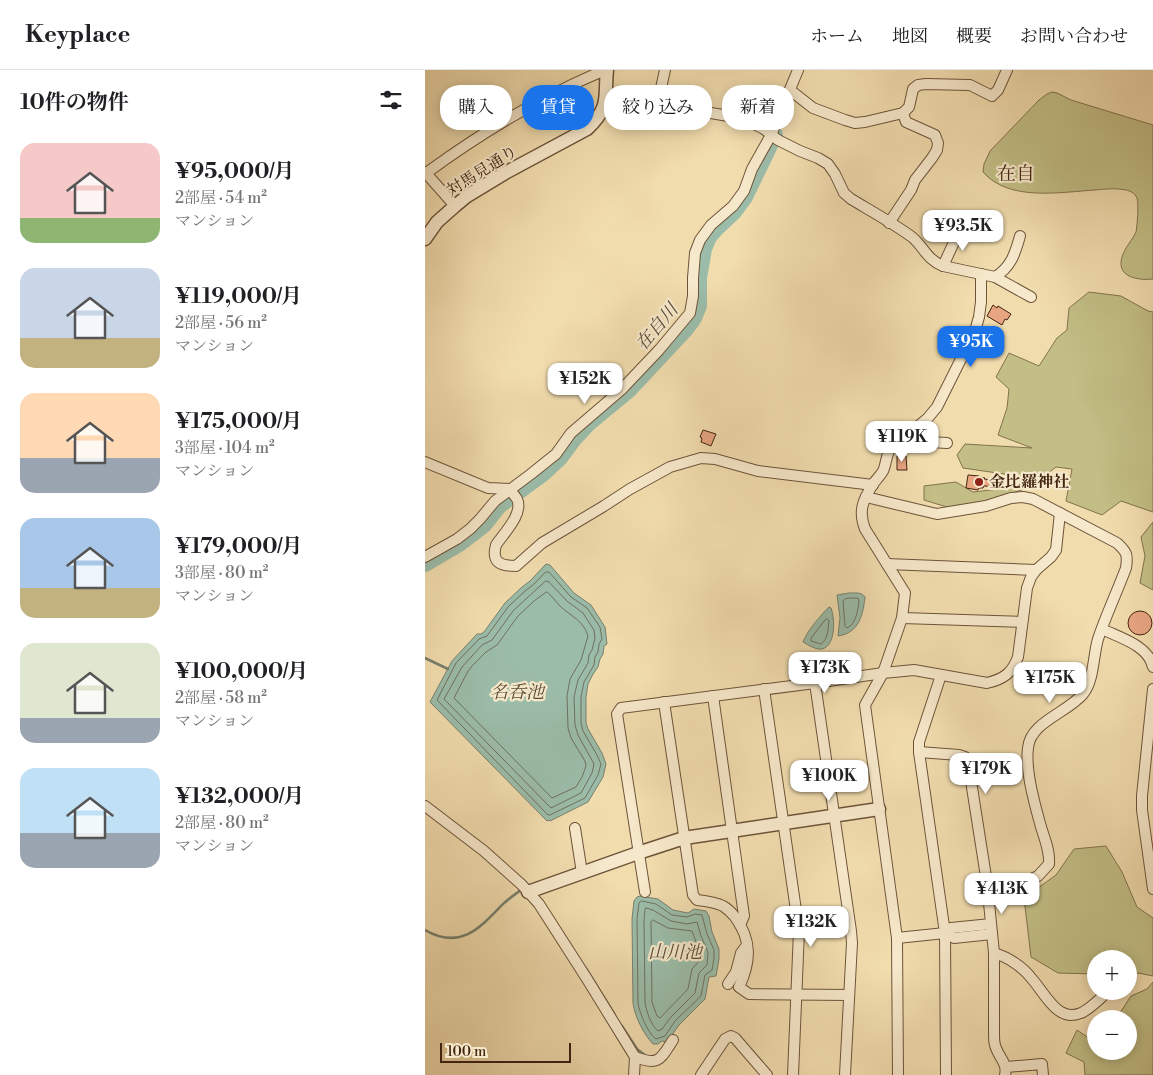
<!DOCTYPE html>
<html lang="ja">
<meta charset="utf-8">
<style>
body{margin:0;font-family:"Libre Bodoni","Noto Serif JP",serif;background:#f2f2f2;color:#202124;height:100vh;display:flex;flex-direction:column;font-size:19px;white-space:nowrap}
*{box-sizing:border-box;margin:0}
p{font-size:16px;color:#757577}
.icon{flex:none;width:28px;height:28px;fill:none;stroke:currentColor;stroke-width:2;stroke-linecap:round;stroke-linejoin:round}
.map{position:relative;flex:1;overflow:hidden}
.sheet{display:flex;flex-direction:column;background:#fff;width:425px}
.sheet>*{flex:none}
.top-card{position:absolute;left:15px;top:15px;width:475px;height:45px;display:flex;gap:10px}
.fabs{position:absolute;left:662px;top:880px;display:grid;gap:10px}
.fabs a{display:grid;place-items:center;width:50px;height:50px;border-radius:50%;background:#fff;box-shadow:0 2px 12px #0003;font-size:25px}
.scale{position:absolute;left:15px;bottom:12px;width:131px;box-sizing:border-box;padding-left:5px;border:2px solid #432512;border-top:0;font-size:14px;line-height:18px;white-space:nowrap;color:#432512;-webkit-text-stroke:4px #f6e8ca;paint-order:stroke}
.price{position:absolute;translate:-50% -42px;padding:0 11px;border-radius:10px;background:#fff;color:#222;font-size:16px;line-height:32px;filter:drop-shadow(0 1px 2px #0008)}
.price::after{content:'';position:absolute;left:50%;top:30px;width:15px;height:11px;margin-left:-8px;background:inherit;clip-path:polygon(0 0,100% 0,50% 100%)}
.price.on{background:#1a73e8;color:#fff}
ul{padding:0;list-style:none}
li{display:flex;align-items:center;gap:15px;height:125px;padding:0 20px}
li span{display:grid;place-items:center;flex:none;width:140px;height:100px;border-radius:15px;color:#555}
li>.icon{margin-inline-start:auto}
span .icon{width:60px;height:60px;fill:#fffc;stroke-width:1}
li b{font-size:21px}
h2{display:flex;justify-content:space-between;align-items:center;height:60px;padding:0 20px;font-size:21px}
.pill{padding:0 18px;border-radius:20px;background:#fff;box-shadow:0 2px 12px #0003;font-size:18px;line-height:45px}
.pill.on{background:#1a73e8;color:#fff}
header{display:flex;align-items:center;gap:30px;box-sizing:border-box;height:70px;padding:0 25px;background:#fff;border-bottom:1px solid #e0e0e0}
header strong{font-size:24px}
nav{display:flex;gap:28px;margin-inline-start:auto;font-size:18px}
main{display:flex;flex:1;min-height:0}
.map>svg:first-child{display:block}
</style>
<header>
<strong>Keyplace</strong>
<nav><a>ホーム</a><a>地図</a><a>概要</a><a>お問い合わせ</a></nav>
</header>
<main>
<section class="sheet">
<h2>10件の物件<svg class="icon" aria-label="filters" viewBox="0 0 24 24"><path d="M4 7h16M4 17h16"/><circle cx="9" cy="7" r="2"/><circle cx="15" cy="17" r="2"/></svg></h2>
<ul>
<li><span style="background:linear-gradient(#f6c9c9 75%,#8fb573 0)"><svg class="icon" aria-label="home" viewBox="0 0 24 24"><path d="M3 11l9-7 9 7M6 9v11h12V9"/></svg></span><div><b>¥95,000/月</b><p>2部屋 · 54 m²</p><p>マンション</p></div></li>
<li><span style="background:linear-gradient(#c9d6e8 70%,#c2b280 0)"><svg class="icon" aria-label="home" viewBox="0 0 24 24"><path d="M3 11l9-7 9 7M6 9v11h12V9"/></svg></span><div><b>¥119,000/月</b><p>2部屋 · 56 m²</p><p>マンション</p></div></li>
<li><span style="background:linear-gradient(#ffd9b3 65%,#9aa5b1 0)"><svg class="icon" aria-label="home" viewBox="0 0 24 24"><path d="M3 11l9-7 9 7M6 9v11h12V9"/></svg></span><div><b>¥175,000/月</b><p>3部屋 · 104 m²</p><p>マンション</p></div></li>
<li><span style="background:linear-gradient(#a9c7e8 70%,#c2b280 0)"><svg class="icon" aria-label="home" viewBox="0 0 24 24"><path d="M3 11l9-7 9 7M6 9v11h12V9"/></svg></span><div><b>¥179,000/月</b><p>3部屋 · 80 m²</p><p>マンション</p></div></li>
<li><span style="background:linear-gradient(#dfe7d0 75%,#9aa5b1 0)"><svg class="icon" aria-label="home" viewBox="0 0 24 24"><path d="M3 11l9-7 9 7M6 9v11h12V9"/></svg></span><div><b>¥100,000/月</b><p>2部屋 · 58 m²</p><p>マンション</p></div></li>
<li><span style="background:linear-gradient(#bfe0f5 65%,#9aa5b1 0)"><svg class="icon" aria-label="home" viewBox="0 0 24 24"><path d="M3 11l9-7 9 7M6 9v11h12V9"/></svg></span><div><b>¥132,000/月</b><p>2部屋 · 80 m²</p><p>マンション</p></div></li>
</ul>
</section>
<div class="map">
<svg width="728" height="1005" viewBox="0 0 728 1005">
<rect width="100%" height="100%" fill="#f1dcae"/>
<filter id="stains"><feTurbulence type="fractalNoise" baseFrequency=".004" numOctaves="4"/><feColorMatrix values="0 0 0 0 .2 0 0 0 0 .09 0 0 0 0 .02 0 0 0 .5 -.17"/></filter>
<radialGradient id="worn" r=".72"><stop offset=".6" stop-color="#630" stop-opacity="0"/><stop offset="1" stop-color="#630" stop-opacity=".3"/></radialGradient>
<g fill="#c2be85" stroke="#82724c">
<path d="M627 22 632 23 646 30 728 55V209C709 211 688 205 699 182 702 175 708 169 711 162 712 158 714 133 712 128 710 123 705 121 701 120 691 118 680 119 670 120 636 122 584 132 558 102L559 94 565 81 614 30 622 24Z"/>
<path d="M664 222 696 226 723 241 728 242V442L696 431 677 445 641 431 647 399 631 397 605 417 564 431 525 438 499 430V416L531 412 548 422 582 418 586 405 538 398 532 385 540 374 607 378 573 365 582 338 584 319 571 307 584 283 614 296 632 268 642 260 644 238Z"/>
<path d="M728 452V520L715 513 720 486 716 467Z"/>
<path d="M681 776 697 802 712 837 728 848V906L713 903 704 907V889H671V904L633 903 606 887 599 828 631 805 649 779Z"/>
<path d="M728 912V1005H660L659 992 641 983 652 960 671 973V981H704V949H691L706 926 722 919Z"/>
</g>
<g fill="#9bbca9" stroke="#78806d">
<path d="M121 494 125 495 149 523 166 535 180 557 182 574 179 576 178 584 175 589 173 597 168 604 163 614 161 627V653L163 659 177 683 181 694 178 707 163 732 125 751 124 750 122 751 5 632 27 591 52 564H56L59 562 80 533 97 517 105 511Z"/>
<path d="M424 523C430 523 437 522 440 527 438 545 434 563 413 566L415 548 412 525Z"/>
<path d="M404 537 406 538C410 548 411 576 397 579 391 580 383 575 378 572 382 561 396 545 404 537Z"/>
<path d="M215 826 233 829 248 840 263 843 269 839 281 841 284 846 287 862 294 879V889L291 906 284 907 280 929 254 955 242 972 237 971 233 974H228C218 963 210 947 208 933L207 849 209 831 212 827Z"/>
</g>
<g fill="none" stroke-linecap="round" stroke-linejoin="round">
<g stroke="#6f705e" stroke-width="1">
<path d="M121 502H124L146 527 162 538 175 557 177 569 174 574 173 582 170 587 169 595 159 612 156 627V653L158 661 172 685 176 694 173 705 160 728 125 745H123L12 630 31 593 54 569 62 566 83 537 100 521 108 515Z"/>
<path d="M121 511 124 512 142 531 158 543 169 560 170 568 167 580 164 585 163 593 153 610 149 627 150 655 153 665 169 694 167 703 156 723 126 738 19 629 37 597 57 575 67 570 88 541Z"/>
<path d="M122 522C127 526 131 532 136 537 147 547 158 550 163 566L156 590 145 609 142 626 143 658 146 668 160 691 161 696 157 707 151 717 127 728 29 628 43 601 47 596 61 582 72 575 93 546 109 531Z"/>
<path d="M425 528H433L434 531C433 540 431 554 422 558L420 556 418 531 420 529Z"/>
<path d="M402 549 404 551C403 560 403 569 396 574L386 571V568L400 550Z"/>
<path d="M217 831 231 834 247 845 262 847 270 844 277 845 282 864 289 880V888L287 900 280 905 276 926 250 951 240 966 231 969C222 962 215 944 213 933L212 849 214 833Z"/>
<path d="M221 838 228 840 246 851 262 854 272 852 276 866 283 882 282 895 274 903 270 923 246 947 237 959 233 961C226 955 221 941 220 932L219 850 220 840Z"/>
<path d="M228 850 243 858 267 861 275 883V890L267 899 263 919 235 948 232 946 227 932 226 852Z"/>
</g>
<g stroke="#78806d" stroke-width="2.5">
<path d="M0 588 23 599"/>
<path d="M0 860C35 880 54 859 77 835 83 829 89 825 96 820"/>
<path d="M160 897 190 945"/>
<path d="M197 956 212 979 221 986"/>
</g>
<path stroke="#9bbca9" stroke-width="16" d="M0 494 34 474 46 465 59 455 74 436 119 403 135 388 149 369 164 353 204 320 261 259 269 248 274 236V208L279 179 284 167 291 159 309 142 320 127 350 65"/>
</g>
<g fill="#e7a581" stroke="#432512">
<path d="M568 235 572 238 573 236 586 244 582 250 580 249 577 255 562 246Z"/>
<path d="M278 360 291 364 286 376 276 372 277 368 275 367Z"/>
<path d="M472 386H481L482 400H472Z"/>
<path d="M543 405 554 406V407L560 408 559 409 575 411 574 417 559 416 558 418H554L553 420 541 418Z"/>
<circle cx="715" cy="553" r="12"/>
</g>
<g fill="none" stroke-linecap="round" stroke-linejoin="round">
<defs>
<g id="minor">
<path d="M365 20 388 38 420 50 430 53 440 52 478 43 484 37 488 19 493 15 501 14 545 15 567 26 573 20 582 0"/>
<path d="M232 36 240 0"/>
<path d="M177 42 219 35 263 39 309 47 325 52 339 59 353 70 375 81 393 88 403 94 410 104 419 123 426 129C446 141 468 153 487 167 499 177 502 190 518 196L570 207 606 227"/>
<path d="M0 102 30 136"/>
<path d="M0 104C54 64 118 26 180 0"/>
<path d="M464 153 486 120 490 110 507 88 512 80 513 73 510 65 481 52 478 43"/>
<path d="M518 196 536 157"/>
<path d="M570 207C586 197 590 184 595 166"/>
<path d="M479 367 489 371 522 373"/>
<path d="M0 392 63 418 85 419"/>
<path d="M85 419C87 423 90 426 92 429 99 444 78 464 71 475 66 493 76 496 91 496L117 473 179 436 205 419 245 397 276 388 290 389 333 401 448 415"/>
<path d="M441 427 512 444 561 436 586 428 598 427 608 429 692 473C702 482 703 485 701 498 692 522 681 545 673 569 668 586 669 611 658 624 642 643 605 652 603 678 600 701 610 735 616 757 620 770 625 781 624 794L613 806 563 829"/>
<path d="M0 487 32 469 45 459 55 449 70 431 106 404 131 384 146 363 196 320 234 280 265 243 268 226V208L270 183 275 170 286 155 308 136 319 121 327 99 346 65 373 0"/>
<path d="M462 494 611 500"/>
<path d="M477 548 597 552"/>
<path d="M677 559C695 568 723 575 728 597"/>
<path d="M516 605 494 672V682L520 863 521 1005"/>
<path d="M390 613 426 861 427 873 420 1005"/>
<path d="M339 619 374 861 368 1005"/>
<path d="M728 619 717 726V740L728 819"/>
<path d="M288 626 319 846 315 855"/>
<path d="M239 632 268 825 272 830C281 831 290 832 298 836 303 839 307 843 310 847 327 870 326 892 314 917L324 924 424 925"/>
<path d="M494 682 534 685 540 687 543 692 562 813 569 883V965C569 969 569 974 571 978 574 987 583 994 580 1005"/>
<path d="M0 736 59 781 97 815 114 834 162 909 210 987 209 1005"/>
<path d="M150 758 157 803"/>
<path d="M220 822 192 644 196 638 390 613 458 603 489 600 562 613C579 609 587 603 593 587L602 518 606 507 611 500 626 487 631 480 635 443"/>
<path d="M520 863 526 858 566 854"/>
<path d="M472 868 520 863 529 868 567 864"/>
<path d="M569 883C583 887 598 897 607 909 620 923 632 953 656 943 665 939 676 928 683 921"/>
<path d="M303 914 311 902 316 883 322 875"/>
<path d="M210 987C234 996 235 990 248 970"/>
<path d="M581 997 617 994 618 1005"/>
<path d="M276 1005 300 969 306 966 310 968 342 1005"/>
<path d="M473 1005 472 868 440 635 458 603 477 548 480 523 440 459C433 441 438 430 448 414 451 410 455 406 458 401 461 395 461 386 465 379L502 349 512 337 550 261 554 247 556 232V204"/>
</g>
<g id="tertiary">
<path d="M0 169 12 152 30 136 42 126 80 103 162 59C186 36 179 29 182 0"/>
<path d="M103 822 213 783 259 768 454 739"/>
</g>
</defs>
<use href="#minor" stroke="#6e5339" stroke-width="12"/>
<use href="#tertiary" stroke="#6e5339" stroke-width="15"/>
<use href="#minor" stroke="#f6e8ca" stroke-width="10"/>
<use href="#tertiary" stroke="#f6e8ca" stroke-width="12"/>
</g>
<circle fill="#8f2418" stroke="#f6e8ca" stroke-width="2" cx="554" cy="412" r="5"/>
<g text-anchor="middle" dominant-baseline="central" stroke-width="4.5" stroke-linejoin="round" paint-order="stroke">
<g font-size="16" fill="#432512" stroke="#f6e8ca">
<text transform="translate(57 101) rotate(-32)">対馬見通り</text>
</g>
<g font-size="16" font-weight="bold" fill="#432512" stroke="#f6e8ca" text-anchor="start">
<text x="564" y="412">金比羅神社</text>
</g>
<g font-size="18" font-style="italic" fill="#594b38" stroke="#f6e8ca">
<text transform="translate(232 257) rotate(-50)">在自川</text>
<text x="92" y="622">名呑池</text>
<text x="250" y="882">山川池</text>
</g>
<g font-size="19" fill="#432512" stroke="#f6e8ca">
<text x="591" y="104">在自</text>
</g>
</g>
<rect width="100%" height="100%" filter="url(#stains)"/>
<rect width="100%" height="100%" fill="url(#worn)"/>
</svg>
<div class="fabs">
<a>+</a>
<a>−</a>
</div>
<div class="scale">100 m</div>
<b class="price" style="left:538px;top:182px">¥93.5K</b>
<b class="price on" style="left:546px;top:298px">¥95K</b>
<b class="price" style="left:160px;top:335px">¥152K</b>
<b class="price" style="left:477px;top:393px">¥119K</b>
<b class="price" style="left:400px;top:624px">¥173K</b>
<b class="price" style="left:625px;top:634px">¥175K</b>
<b class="price" style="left:561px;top:725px">¥179K</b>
<b class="price" style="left:404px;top:732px">¥100K</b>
<b class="price" style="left:577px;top:845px">¥413K</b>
<b class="price" style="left:386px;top:878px">¥132K</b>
<div class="top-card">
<a class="pill">購入</a>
<a class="pill on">賃貸</a>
<a class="pill">絞り込み</a>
<a class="pill">新着</a>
</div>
</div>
</main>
